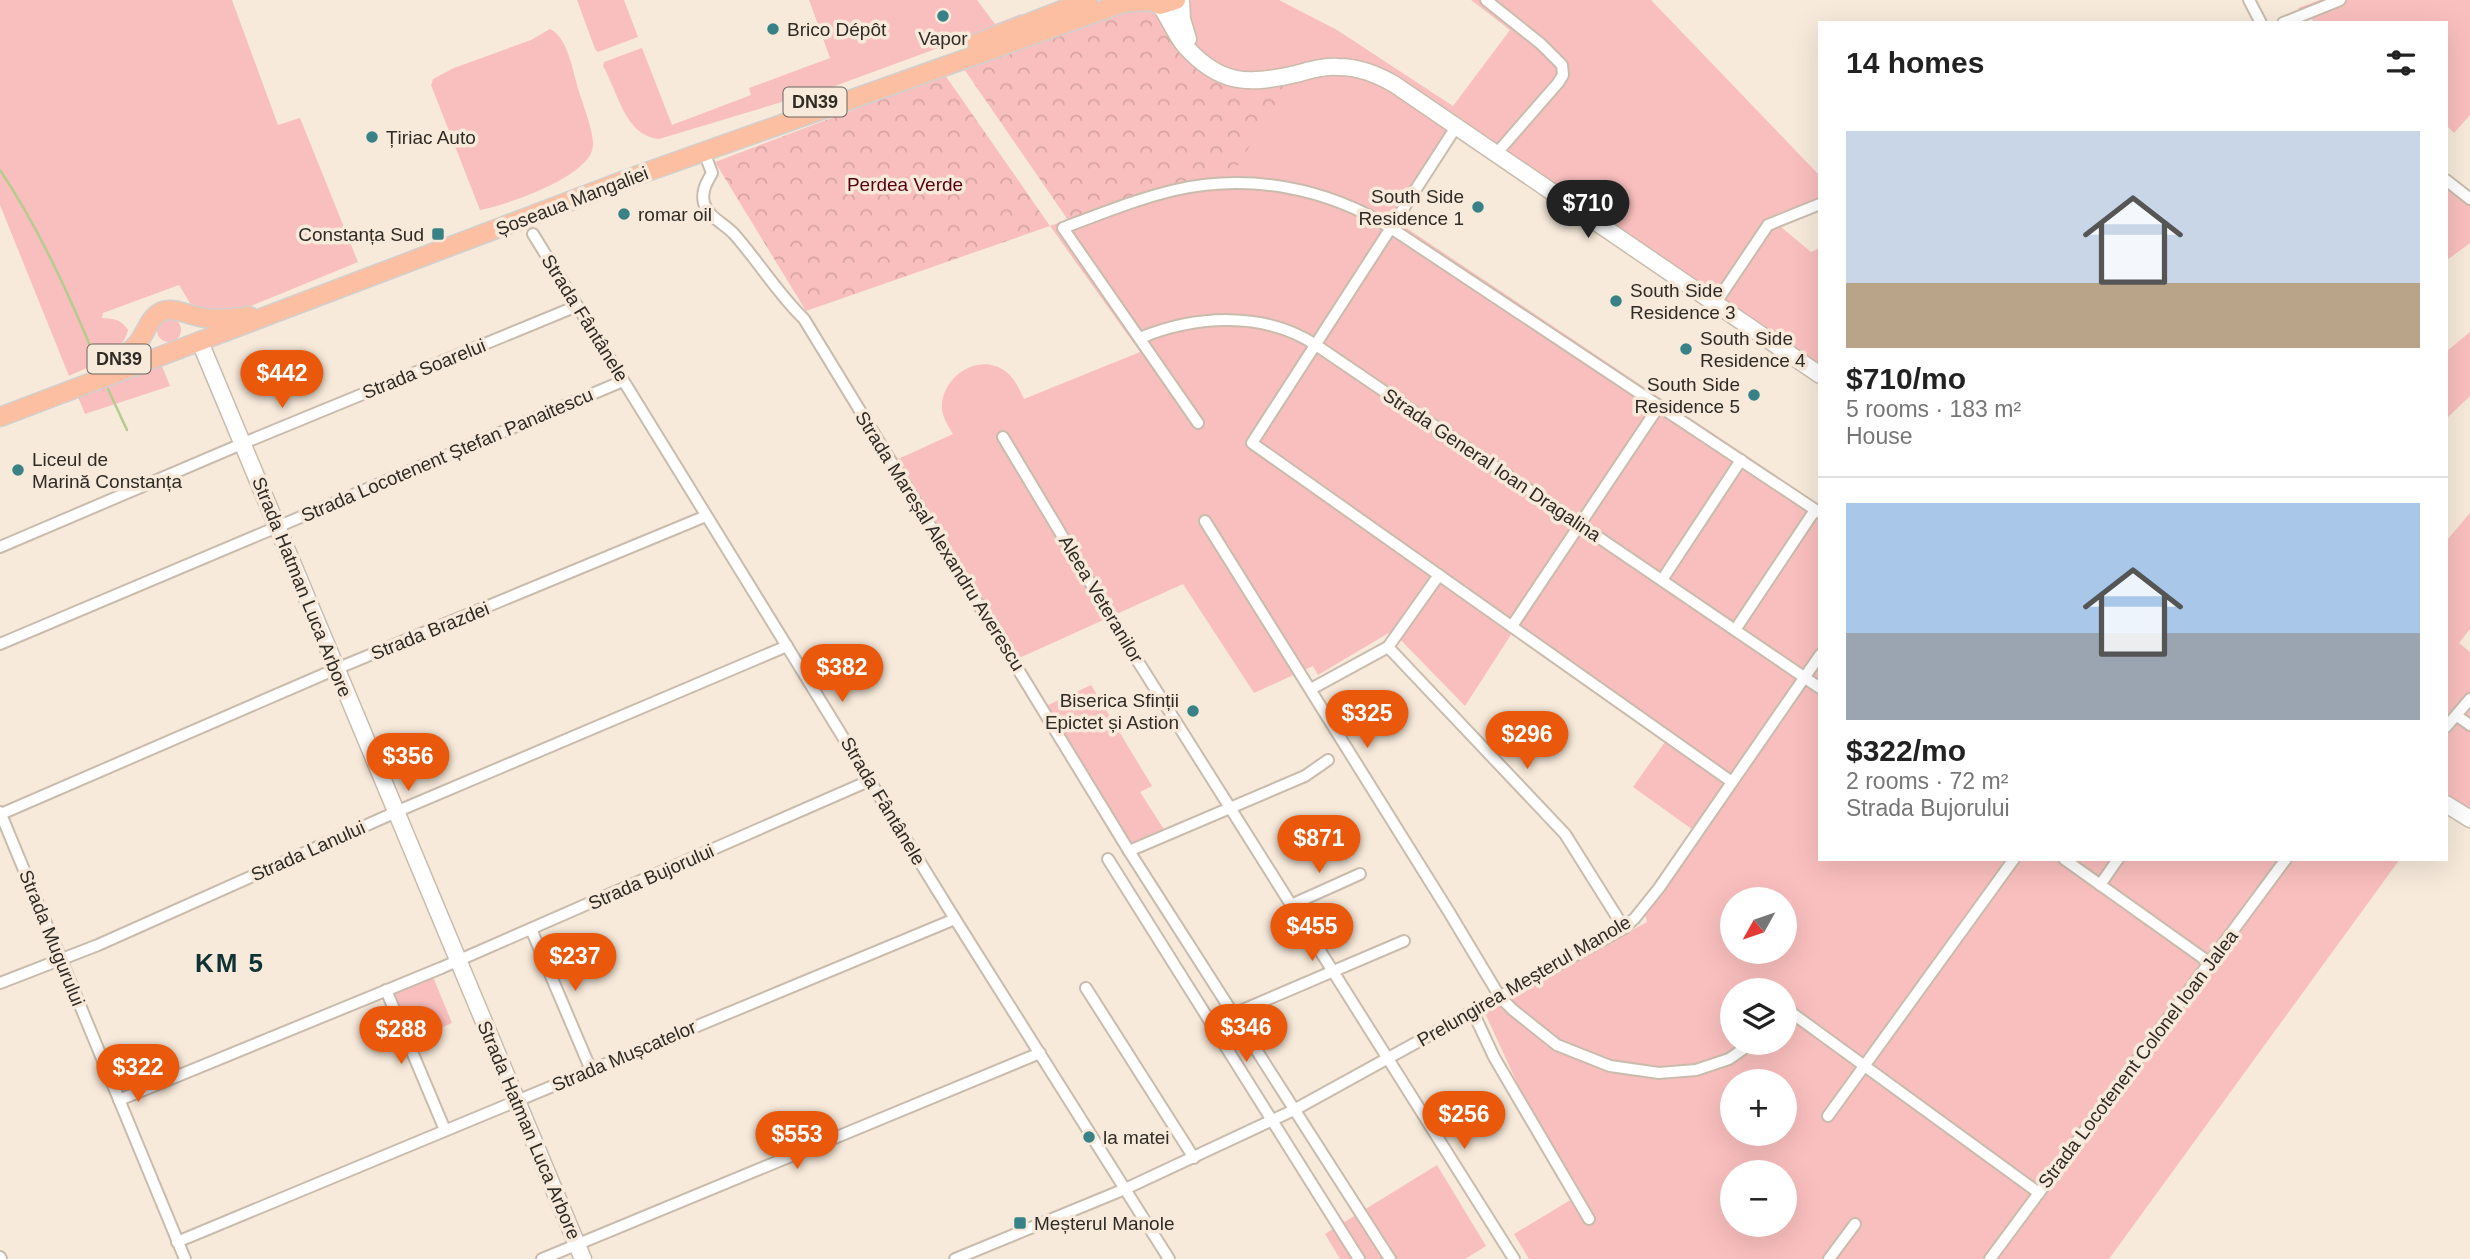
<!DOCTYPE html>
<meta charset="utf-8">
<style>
body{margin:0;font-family:Arial,sans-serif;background:#f2f2f2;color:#222;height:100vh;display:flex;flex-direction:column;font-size:26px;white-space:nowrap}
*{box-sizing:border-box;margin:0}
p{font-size:23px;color:#767676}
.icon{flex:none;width:38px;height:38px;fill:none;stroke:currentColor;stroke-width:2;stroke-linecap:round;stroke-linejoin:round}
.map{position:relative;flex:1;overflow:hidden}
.panel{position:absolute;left:1818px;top:21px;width:630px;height:840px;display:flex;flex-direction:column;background:#fff;border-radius:0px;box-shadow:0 7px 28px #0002}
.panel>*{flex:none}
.needle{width:46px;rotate:230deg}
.controls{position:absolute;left:1720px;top:887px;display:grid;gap:14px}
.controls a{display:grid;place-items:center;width:77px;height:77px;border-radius:50%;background:#fff;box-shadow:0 7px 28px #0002;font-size:35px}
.price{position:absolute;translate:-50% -60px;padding:0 16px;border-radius:24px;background:#ea580c;color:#fff;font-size:23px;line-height:46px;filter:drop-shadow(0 2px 4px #0008)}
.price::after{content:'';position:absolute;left:50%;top:42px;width:21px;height:16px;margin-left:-10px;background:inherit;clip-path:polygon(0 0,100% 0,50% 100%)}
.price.on{background:#222;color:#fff}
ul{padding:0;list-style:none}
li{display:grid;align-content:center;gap:14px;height:371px;padding:0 28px}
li+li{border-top:2px solid #e0e0e0}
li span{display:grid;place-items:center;height:217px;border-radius:0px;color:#555}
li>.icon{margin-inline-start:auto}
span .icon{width:126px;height:126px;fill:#fffc;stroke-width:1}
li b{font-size:30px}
h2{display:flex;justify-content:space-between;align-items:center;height:84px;padding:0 28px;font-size:30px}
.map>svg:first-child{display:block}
</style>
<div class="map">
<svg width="2470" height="1259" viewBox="0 0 2470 1259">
<defs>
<pattern id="forest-crowns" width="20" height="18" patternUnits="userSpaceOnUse" patternTransform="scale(1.75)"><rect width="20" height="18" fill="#f9bfbe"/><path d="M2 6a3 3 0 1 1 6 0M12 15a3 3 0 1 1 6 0" fill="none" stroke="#d6a4a3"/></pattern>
</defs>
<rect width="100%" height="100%" fill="#f7eadb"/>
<g fill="#f9bfbe" fill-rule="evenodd">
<path d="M0 0H232L278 125 300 118 358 262 241 310H200L190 303 179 285 103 313 102 318C114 319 121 319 128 330 123 355 90 366 69 376L0 205Z"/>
<path d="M577 0H624L638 37 598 52 595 49Z"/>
<path d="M809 0H977L995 24 1021 14 1022 17 835 86 659 139C625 136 618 92 603 66L604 62 642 48 672 125 751 95 749 88 830 58Z"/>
<path d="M1193 0H1279L1337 30 1453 106 1510 30 1471 0H1651L1820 176V198L1769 217 1811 252 1820 248V383L1453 132 1399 223 1820 505V859H2400L2109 1259H1529L1514 1234 1582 1193 1524 1098 1484 1011 1647 922 1641 902 1693 830 1633 787 1667 739 1514 630 1465 706 1392 631 1318 675 1313 666 1254 693 1183 584 1017 659 896 460 953 434C947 424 941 415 942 404 944 377 976 354 1002 369 1014 376 1018 387 1024 399L1140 352 1050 226 1128 197 1177 184 1229 179 1219 81C1187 66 1173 38 1155 10ZM1732 900H1785V952H1732ZM1732 990H1785V1043H1732ZM1732 1082H1785V1134H1732ZM1732 1172H1785V1225H1732Z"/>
<path d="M2320 0H2470V115L2454 133 2447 126 2446 23H2316L2298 8Z"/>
<path d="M550 29C566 36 572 66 576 81 580 98 594 130 593 145 593 176 506 205 480 210L431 85 433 79 454 68 531 40Z"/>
<path d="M2446 183 2470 203V243L2447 260Z"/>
<circle cx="169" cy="330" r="12"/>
<path d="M2470 332V396L2447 418V351Z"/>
<path d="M162 366 170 386 85 414 78 397Z"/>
<path d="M2470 513V629L2459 643 2470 652V827L2447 811V540Z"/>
<path d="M1091 685 1152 786 1140 792 1165 831 1130 844 1046 706Z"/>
<path d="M433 977 452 1023 413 1040 394 993Z"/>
<path d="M1437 1165 1486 1246 1465 1259H1340L1325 1234Z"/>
</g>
<g fill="url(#forest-crowns)">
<path d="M1146 8 1155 10C1169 32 1191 77 1221 81 1243 84 1270 80 1292 79L1229 179 1177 184 1128 197 1068 220 964 69 1131 10Z"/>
<path d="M945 75 1050 226 806 311 715 162Z"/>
</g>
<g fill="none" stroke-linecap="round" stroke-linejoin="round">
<g stroke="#b5cc8e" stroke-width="2.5">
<path d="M0 170C40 230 69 295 97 362"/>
<path d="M108 389 127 430"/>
</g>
<defs>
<g id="street">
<path d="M1486 0 1541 44 1562 65 1563 75 1558 83 1496 154"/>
<path d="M2249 0 2261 23"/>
<path d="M2283 23 2340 0"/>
<path d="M1456 127 1252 443 1732 782"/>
<path d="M704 152 712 173C707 182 701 191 704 203 708 217 725 224 734 234 759 262 777 293 804 319L1129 851 1390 1259"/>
<path d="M2446 180 2470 199"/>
<path d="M533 234 955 919 1169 1259"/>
<path d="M1715 304 1768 225 1820 204"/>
<path d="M1140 338C1196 315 1264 311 1316 345L1820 688"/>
<path d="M1198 423 1063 228C1100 214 1137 199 1175 190 1250 173 1327 188 1391 228L1820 513"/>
<path d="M1003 437 1127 644 1514 1259"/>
<path d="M1205 521 1449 912 1500 997 1513 1010 1557 1045 1610 1066 1659 1073 1696 1070 1729 1059 1752 1043"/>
<path d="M0 547 251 440 577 306"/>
<path d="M1662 580 1741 460"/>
<path d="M1512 626 1659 406"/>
<path d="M1735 630 1815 510"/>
<path d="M0 644 623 381"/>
<path d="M1388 647 1565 834 1624 928"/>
<path d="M1311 689 1388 647 1439 575"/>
<path d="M2457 716 2470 725"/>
<path d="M2446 727 2470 699"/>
<path d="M0 812 185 1259"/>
<path d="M1 814 336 669 706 516"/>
<path d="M1129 851 1305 776 1328 760"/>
<path d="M1108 859 1359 1259"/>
<path d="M2064 859 2210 963"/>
<path d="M2100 885 2118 859"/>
<path d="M1291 905 1360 874"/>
<path d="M531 929 591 1070"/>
<path d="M0 983 98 945 405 808 787 646"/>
<path d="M1086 988 1194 1158"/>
<path d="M386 990 445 1130"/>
<path d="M1785 1008 2039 1193"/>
<path d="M1473 1012 1494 1057 1589 1219"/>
<path d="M1233 1014 1404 941"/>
<path d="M119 1100 441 968 871 780"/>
<path d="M1828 1116 2014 859"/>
<path d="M177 1242 955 919"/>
<path d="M0 1257 1 1259"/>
<path d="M542 1259 1040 1053"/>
<path d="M955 1259 1125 1189 1294 1110 1624 928 1635 918 1659 888 1820 655"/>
<path d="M1829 1259 1855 1224"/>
<path d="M1990 1259 2286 859"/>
</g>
<g id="secondary">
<path d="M1181 0 1182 19 1188 39"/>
<path d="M1160 5C1169 18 1175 34 1185 46 1220 85 1248 85 1296 74 1310 70 1324 66 1338 67 1359 67 1376 74 1394 84L1820 375"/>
<path d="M200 342 583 1259"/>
<path d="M2446 804 2470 819"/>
</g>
<g id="primary">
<path d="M1148 0 1160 5 1176 0"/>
<path d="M977 43 1088 0"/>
<path d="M101 369C114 363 127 355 137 344 146 334 149 316 163 311 175 307 193 317 206 318 220 320 235 318 249 316"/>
<path d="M0 417 641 174 1123 3 1149 1"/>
</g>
</defs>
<use href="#street" stroke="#c9bcad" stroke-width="14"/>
<use href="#secondary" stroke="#c9bcad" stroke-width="19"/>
<use href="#primary" stroke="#d1d0cf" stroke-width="21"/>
<use href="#street" stroke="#fff" stroke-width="10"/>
<use href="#secondary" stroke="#fff" stroke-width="16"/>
<use href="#primary" stroke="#fdbfa2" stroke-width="18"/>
</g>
<g fill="#388187" stroke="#f7eadb" stroke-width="2.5">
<circle cx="943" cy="16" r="7"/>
<circle cx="773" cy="29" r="7"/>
<circle cx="372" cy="137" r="7"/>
<circle cx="1478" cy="207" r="7"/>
<circle cx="624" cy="214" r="7"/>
<rect x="431" y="227" width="14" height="14" rx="3.5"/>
<circle cx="1616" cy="301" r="7"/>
<circle cx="1686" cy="349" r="7"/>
<circle cx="1754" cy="395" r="7"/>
<circle cx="18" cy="470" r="7"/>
<circle cx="1193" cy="711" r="7"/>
<circle cx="1089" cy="1137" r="7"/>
<rect x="1013" y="1216" width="14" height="14" rx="3.5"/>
</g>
<g text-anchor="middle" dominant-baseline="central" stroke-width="7" stroke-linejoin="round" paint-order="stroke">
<g fill="#f7eadb" stroke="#6b645c" stroke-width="2">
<rect x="783.5" y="87.5" width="63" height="29" rx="5"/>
<rect x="87.5" y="344.5" width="63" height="29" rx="5"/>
</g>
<g font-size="18" font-weight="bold" fill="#2f2b25">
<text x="815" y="102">DN39</text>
<text x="119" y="359">DN39</text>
</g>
<g font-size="19" fill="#2f2b25" stroke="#f7eadb" text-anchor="start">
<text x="787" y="29">Brico Dépôt</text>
<text x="943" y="38" text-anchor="middle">Vapor</text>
<text x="386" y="137">Țiriac Auto</text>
<text x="1464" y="196" text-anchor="end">South Side<tspan x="1464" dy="22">Residence 1</tspan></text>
<text x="638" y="214">romar oil</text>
<text x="424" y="234" text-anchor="end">Constanța Sud</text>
<text x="1630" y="290">South Side<tspan x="1630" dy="22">Residence 3</tspan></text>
<text x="1700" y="338">South Side<tspan x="1700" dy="22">Residence 4</tspan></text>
<text x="1740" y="384" text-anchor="end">South Side<tspan x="1740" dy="22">Residence 5</tspan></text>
<text x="32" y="459">Liceul de<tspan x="32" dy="22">Marină Constanța</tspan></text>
<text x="1179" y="700" text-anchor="end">Biserica Sfinții<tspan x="1179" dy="22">Epictet și Astion</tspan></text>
<text x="1103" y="1137">la matei</text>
<text x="1034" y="1223">Meșterul Manole</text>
</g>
<g font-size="19" fill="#570012" stroke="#f7eadb">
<text x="905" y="184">Perdea Verde</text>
</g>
<g font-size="19" fill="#2f2b25" stroke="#f7eadb">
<text transform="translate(572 201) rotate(-21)">Șoseaua Mangaliei</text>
<text transform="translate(585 318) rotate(58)">Strada Fântânele</text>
<text transform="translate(424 369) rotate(-22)">Strada Soarelui</text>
<text transform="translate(447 455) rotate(-23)">Strada Locotenent Ștefan Panaitescu</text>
<text transform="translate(1492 465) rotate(34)">Strada General Ioan Dragalina</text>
<text transform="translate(940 541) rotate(58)">Strada Mareșal Alexandru Averescu</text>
<text transform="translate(302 587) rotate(68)">Strada Hatman Luca Arbore</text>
<text transform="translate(1101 599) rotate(59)">Aleea Veteranilor</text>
<text transform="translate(430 631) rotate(-22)">Strada Brazdei</text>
<text transform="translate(883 801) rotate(59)">Strada Fântânele</text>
<text transform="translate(308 851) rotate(-24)">Strada Lanului</text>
<text transform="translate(651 877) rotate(-24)">Strada Bujorului</text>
<text transform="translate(52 938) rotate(68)">Strada Mugurului</text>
<text transform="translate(1524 981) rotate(-30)">Prelungirea Meșterul Manole</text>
<text transform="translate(624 1056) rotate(-23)">Strada Mușcatelor</text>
<text transform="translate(2138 1059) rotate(-53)">Strada Locotenent Colonel Ioan Jalea</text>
<text transform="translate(529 1130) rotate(67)">Strada Hatman Luca Arbore</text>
</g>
<g font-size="26" font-weight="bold" letter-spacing="2" fill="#0f3235" stroke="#f7eadb">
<text x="230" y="963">KM 5</text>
</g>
</g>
</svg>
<div class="controls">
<a><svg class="needle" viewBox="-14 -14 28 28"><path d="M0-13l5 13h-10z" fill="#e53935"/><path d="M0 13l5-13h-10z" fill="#767676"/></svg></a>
<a><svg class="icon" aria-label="layers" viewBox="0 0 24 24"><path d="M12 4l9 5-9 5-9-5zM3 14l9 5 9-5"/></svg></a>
<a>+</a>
<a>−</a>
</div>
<b class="price on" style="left:1588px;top:240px">$710</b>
<b class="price" style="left:282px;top:410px">$442</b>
<b class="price" style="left:842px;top:704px">$382</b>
<b class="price" style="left:1367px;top:750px">$325</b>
<b class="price" style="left:1527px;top:771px">$296</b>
<b class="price" style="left:408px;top:793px">$356</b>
<b class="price" style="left:1319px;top:875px">$871</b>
<b class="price" style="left:1312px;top:963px">$455</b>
<b class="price" style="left:575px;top:993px">$237</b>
<b class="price" style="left:1246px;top:1064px">$346</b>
<b class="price" style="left:401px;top:1066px">$288</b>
<b class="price" style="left:138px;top:1104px">$322</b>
<b class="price" style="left:1464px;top:1151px">$256</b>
<b class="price" style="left:797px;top:1171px">$553</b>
<section class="panel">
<h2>14 homes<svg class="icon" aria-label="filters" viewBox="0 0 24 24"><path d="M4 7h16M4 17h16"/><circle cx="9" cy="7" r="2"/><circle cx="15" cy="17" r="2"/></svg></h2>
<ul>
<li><span style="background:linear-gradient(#c9d6e8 70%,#b9a48a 0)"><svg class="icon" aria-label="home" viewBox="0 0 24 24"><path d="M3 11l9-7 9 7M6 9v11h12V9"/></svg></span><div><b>$710/mo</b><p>5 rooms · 183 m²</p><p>House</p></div></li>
<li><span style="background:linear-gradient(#a9c7e8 60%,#9aa5b1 0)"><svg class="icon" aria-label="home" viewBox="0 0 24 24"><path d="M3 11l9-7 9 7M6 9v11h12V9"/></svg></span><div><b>$322/mo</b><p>2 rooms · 72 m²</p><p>Strada Bujorului</p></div></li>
</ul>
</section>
</div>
